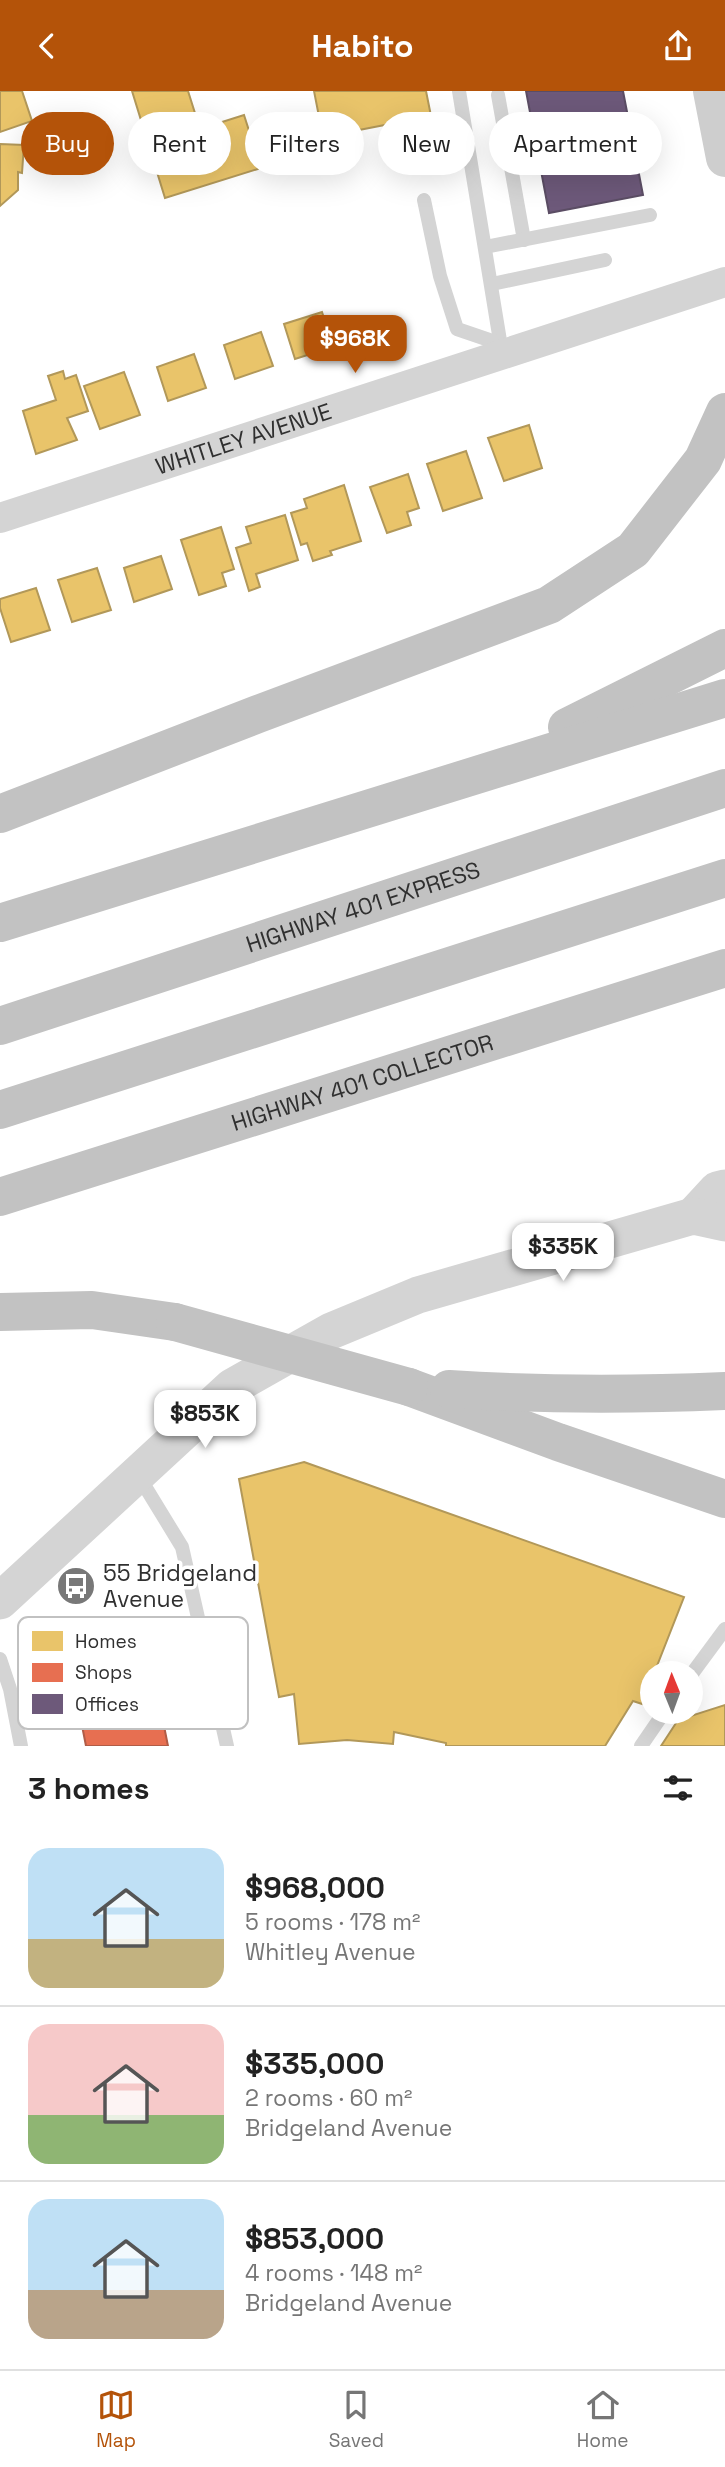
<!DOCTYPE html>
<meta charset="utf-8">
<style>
body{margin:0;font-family:"Space Grotesk",sans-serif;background:#f6f6f6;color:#222;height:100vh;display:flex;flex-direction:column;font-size:26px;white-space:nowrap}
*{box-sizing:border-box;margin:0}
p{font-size:23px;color:#767676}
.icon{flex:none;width:38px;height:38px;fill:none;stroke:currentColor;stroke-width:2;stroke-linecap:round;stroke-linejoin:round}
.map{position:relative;height:1655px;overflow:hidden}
.side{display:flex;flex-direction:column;background:#fff;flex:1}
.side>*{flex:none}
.hud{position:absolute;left:21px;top:21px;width:684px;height:63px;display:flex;gap:14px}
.needle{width:46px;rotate:359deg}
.tools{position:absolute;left:640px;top:1570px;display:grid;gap:14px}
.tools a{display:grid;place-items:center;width:63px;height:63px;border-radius:50%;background:#fff;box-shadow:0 7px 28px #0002;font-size:35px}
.price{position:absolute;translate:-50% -60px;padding:0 16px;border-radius:14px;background:#fff;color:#222;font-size:23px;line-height:46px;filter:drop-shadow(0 2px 4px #0008)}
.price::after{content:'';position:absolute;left:50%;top:42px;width:21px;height:16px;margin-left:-10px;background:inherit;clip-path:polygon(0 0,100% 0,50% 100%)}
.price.selected{background:#b45309;color:#fff}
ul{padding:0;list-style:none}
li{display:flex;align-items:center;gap:21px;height:175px;padding:0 28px}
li+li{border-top:2px solid #e0e0e0}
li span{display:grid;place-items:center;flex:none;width:196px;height:140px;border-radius:21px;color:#555}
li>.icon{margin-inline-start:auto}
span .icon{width:84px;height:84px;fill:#fffc;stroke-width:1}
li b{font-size:30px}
h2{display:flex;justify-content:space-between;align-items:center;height:84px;padding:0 28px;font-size:30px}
.chip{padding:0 24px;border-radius:32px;background:#fff;box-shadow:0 7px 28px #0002;font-size:24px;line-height:63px}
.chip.selected{background:#b45309;color:#fff}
header{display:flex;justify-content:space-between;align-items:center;height:91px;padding:0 28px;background:#b45309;color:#fff;font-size:32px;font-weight:800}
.tabs{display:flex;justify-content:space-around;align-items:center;height:98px;border-top:2px solid #e0e0e0;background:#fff;font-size:19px;color:#767676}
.tabs a{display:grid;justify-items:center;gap:4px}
.tabs .selected{color:#b45309}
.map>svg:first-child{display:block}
</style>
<header><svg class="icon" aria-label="back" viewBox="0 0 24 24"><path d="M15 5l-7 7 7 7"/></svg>Habito<svg class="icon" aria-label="share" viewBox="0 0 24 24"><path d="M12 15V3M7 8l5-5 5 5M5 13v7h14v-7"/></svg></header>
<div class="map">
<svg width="725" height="1655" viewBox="0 0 725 1655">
<rect width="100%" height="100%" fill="#fff"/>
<g fill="#e9c46a" stroke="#b29859" stroke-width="2">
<path d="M0 0H22L32 30 0 41Z"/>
<path d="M132 0H188L200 38 244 24 261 77 165 107Z"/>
<path d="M314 0H426L431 25 323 46Z"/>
<path d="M0 53 24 54 22 82 18 81V99L0 115Z"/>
<path d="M322 221 333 255 330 256 332 260 321 264 320 260 295 268 284 233Z"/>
<path d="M261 241 273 275 235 288 224 254Z"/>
<path d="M194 263 206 297 168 310 157 276Z"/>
<path d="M63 280 65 288 76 284 88 320 67 327 77 349 36 363 23 320 56 309 48 285Z"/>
<path d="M124 281 140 324 100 338 84 295Z"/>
<path d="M529 334 542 377 504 390 488 347Z"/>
<path d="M466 360 482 407 443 420 427 373Z"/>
<path d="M408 383 419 417 407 421 411 434 387 442 370 396Z"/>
<path d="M344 394 361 450 330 460 332 464 313 470 307 452 301 454 291 422 307 417 304 408Z"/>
<path d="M285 424 298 469 256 483 260 496 249 500 236 457 251 452 246 436Z"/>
<path d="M221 436 234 478 222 482 226 495 199 504 181 449Z"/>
<path d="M161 465 172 498 134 511 124 477Z"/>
<path d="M97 477 111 519 72 531 58 489Z"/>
<path d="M36 497 50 539 11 551 0 517V508Z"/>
<path d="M304 1371 684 1506 642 1613 633 1610 605 1655H446V1652L394 1641 393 1653 347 1649 299 1653 294 1603 279 1606 239 1388Z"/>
<path d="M725 1614V1655H661L678 1629Z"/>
</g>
<path fill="#e76f51" stroke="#b05c47" stroke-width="2" d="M156 1595 168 1655H86L77 1609Z"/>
<path fill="#6d597a" stroke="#5b4d64" stroke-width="2" d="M526 0H623L643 104 549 122Z"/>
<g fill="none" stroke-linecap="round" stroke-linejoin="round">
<g stroke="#d4d4d4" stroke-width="14">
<path d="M459 0 502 262"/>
<path d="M498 4 524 149"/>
<path d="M424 109 440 185 457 238 501 253"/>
<path d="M485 156 650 124"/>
<path d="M492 193 605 169"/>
<path d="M138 1384 182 1456 227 1655"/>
<path d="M0 1568 10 1598 21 1655"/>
<path d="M691 1584 725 1538"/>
<path d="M641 1655 665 1620"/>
</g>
<path stroke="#d4d4d4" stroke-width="30" id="s1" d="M0 427 725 191"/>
<g stroke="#d4d4d4" stroke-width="37">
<path d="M693 1125 717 1099 725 1097"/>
<path d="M0 1510 232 1296 331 1240 418 1204 693 1125 725 1132"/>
</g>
<path stroke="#cecece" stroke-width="38" d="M712 0 725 67"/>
<g stroke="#c2c2c2" stroke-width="38">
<path d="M567 636 725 557"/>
<path d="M0 723 258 623 549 514 633 459 703 369 725 321"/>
<path d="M0 832 725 607"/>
<path id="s2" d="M0 935 725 697"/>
<path d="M0 1019 725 787"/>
<path id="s3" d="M0 1106 725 877"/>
<path d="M0 1221 92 1219 175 1231"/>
<path d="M409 1296 558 1351 725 1408"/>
<path d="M449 1298C541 1304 633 1304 725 1300"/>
</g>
<path stroke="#c2c2c2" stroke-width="38" d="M175 1231 409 1296"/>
</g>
<defs>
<symbol id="bus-disc" viewBox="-11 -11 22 22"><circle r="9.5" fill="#787878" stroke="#fff"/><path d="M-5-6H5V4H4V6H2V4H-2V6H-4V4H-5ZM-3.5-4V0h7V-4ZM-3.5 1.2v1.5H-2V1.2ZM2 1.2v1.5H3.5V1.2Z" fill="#fff"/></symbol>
</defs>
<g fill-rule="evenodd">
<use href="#bus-disc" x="54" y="1473" width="44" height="44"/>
</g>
<g text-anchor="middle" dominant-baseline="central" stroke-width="7" stroke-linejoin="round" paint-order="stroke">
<g font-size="23" fill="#303030" stroke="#fff">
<text stroke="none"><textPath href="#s1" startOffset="256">WHITLEY AVENUE</textPath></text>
<text stroke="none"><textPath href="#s2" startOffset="382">HIGHWAY 401 EXPRESS</textPath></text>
<text stroke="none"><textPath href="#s3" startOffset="380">HIGHWAY 401 COLLECTOR</textPath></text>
</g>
<g font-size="23" fill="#303030" stroke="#fff" text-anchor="start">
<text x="103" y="1482">55 Bridgeland<tspan x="103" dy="26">Avenue</tspan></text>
</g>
</g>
<rect x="18" y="1526" width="230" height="112" rx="10" fill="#fff" stroke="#c1c1c1" stroke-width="2"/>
<rect x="32" y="1540" width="31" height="20" fill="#e9c46a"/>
<rect x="32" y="1572" width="31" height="19" fill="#e76f51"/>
<rect x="32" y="1603" width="31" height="20" fill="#6d597a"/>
<g font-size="19" fill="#303030">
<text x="75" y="1557">Homes</text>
<text x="75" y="1588">Shops</text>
<text x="75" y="1620">Offices</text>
</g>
</svg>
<div class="tools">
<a><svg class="needle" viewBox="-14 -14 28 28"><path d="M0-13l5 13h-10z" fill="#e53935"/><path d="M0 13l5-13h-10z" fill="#767676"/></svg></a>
</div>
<b class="price selected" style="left:355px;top:284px">$968K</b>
<b class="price" style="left:563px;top:1192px">$335K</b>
<b class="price" style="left:205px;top:1359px">$853K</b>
<div class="hud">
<a class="chip selected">Buy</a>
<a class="chip">Rent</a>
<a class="chip">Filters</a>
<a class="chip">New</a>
<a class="chip">Apartment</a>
</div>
</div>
<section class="side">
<h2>3 homes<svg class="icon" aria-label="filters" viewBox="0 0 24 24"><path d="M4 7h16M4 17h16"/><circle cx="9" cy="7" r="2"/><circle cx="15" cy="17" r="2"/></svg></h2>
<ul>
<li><span style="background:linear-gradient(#bfe0f5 65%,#c2b280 0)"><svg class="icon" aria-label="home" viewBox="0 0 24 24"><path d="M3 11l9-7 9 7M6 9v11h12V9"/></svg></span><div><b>$968,000</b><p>5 rooms · 178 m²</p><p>Whitley Avenue</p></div></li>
<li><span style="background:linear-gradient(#f6c9c9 65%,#8fb573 0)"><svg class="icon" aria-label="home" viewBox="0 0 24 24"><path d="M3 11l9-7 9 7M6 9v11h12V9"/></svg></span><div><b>$335,000</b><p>2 rooms · 60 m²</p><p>Bridgeland Avenue</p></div></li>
<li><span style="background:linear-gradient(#bfe0f5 65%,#b9a48a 0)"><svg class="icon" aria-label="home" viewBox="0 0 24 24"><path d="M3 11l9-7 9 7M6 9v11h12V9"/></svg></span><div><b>$853,000</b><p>4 rooms · 148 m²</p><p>Bridgeland Avenue</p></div></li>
</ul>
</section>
<nav class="tabs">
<a class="selected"><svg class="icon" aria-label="map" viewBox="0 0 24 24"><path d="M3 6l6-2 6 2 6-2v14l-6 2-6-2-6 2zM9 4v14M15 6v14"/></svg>Map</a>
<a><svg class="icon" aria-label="saved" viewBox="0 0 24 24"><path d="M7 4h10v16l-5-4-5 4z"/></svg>Saved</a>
<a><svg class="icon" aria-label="home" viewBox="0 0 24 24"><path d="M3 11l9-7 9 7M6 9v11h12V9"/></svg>Home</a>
</nav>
